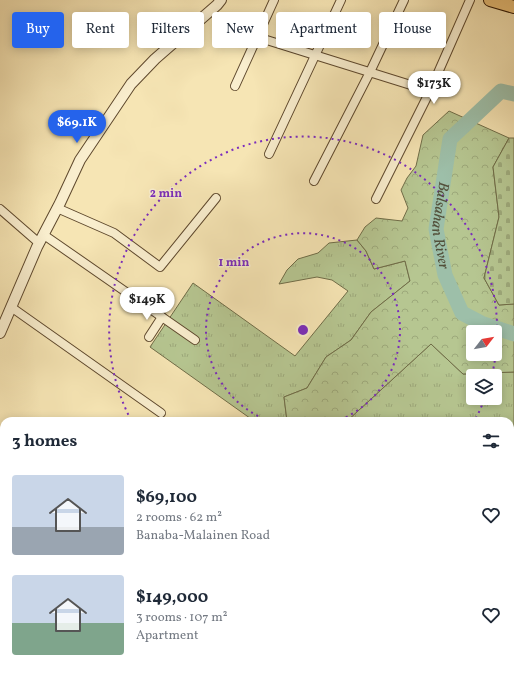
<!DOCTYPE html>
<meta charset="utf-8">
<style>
body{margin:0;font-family:Vollkorn,serif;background:#f6f6f7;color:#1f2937;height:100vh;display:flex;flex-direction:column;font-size:15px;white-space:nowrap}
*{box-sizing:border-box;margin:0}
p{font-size:13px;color:#747a83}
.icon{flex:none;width:22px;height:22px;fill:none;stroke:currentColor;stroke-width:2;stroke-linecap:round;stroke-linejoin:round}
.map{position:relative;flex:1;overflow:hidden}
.panel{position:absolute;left:0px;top:417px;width:514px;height:256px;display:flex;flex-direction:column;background:#fff;border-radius:12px 12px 0 0;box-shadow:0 2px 10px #0003}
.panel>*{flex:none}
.hud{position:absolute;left:12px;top:12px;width:490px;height:36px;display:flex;gap:8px}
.needle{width:26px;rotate:59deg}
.controls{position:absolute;left:466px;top:325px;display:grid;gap:8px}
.controls a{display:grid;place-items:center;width:36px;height:36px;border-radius:4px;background:#fff;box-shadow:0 2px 10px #0003;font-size:20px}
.price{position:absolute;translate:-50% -34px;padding:0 9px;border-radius:14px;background:#fff;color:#222;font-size:13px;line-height:26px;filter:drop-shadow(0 1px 2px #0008)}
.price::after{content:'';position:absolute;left:50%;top:24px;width:12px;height:9px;margin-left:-6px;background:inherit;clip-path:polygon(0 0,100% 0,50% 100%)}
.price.active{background:#2563eb;color:#fff}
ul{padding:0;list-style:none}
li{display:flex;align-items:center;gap:12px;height:100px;padding:0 12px}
li span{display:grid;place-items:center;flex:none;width:112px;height:80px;border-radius:4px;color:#555}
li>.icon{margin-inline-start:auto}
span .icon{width:48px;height:48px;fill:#fffc;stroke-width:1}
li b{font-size:17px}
h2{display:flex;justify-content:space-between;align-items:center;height:48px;padding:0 12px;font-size:17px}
.tag{padding:0 14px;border-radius:4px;background:#fff;box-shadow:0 2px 10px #0003;font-size:14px;line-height:36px}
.tag.active{background:#2563eb;color:#fff}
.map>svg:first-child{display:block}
</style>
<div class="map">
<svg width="514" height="673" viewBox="0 0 514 673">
<defs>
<pattern id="grass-tufts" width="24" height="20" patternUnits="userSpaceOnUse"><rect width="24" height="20" fill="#b6c691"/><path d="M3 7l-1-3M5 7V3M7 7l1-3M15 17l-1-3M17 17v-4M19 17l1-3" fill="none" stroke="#9da97b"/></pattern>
<pattern id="forest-crowns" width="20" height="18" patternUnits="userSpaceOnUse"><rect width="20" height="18" fill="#b6c691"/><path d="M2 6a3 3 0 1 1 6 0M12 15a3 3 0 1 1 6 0" fill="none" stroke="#9da97b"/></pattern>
<pattern id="cemetery-stones" width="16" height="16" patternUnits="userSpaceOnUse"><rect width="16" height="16" fill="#b6c691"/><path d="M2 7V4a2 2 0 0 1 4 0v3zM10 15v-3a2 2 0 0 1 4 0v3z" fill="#9da97b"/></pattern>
</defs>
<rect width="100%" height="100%" fill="#f6e5b4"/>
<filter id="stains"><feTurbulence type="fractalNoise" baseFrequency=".005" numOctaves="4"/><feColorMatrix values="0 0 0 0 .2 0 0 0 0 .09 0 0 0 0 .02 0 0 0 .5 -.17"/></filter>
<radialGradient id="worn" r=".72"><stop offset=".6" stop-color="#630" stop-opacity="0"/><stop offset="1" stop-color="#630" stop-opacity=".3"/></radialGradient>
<g fill="url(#grass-tufts)" stroke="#706d48" fill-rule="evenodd">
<path d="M357 240 366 251 374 269 405 261 410 281 371 312 351 340 326 357 307 388 284 397 287 421H254L150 347 193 283 295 356 348 291 332 280 317 277 279 284 287 270 298 259 318 253 329 243Z"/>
<path d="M431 344 463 374 514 372V468L510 462V421H347ZM473 376H495V398H473Z"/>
<path d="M0 498 4 500V530L0 526Z"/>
<path d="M4 625V669H126L123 673H0V632Z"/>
<path d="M160 669H214L211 673H166Z"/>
<path d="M383 669H404L407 673H392Z"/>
</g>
<g fill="url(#forest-crowns)" stroke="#706d48" fill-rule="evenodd">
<path d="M449 111 509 138 493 167 499 217 484 278 499 305 514 304V372L463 374 431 344 347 421H287L284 397 307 388 326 357 351 340 371 312 410 281 405 261 374 269 366 251 357 240 365 227 376 218 402 221 408 208 401 190 407 178 416 166 423 135ZM473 332H495V354H473Z"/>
<path d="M510 463 514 468V587L510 597Z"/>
</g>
<path fill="url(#cemetery-stones)" stroke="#706d48" d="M509 138H514V304L499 305 484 278 499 217 493 167Z"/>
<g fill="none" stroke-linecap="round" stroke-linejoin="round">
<g stroke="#9dbfa9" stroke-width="15">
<path id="s1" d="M514 94 501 91 450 139 436 229 445 275 462 313 481 323 514 334"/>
<path d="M510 513 514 510"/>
<path d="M447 669V673"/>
</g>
<defs>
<g id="minor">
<path d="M257 37 430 91"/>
<path d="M235 86 274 0"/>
<path d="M269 154 341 0"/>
<path d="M314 181 370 72 404 0"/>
<path d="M376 199 430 91 470 0"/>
<path d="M57 208 114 233 160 267 216 198"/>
<path d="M0 209 39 243"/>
<path d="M44 235 195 340"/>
<path d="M11 307 161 413"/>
<path d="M149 337 162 317"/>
<path d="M243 669 250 673"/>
<path d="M303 669 310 673"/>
<path d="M356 669 364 673"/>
<path d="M236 673 238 669"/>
<path d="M340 673 343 669"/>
</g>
<path id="tertiary" d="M0 333 37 247 60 203 80 160 131 84 155 59 217 5 221 0"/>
<path id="primary" d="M490 0 514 7"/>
</defs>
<use href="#minor" stroke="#5e482d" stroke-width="10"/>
<use href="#tertiary" stroke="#5e482d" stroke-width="12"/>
<use href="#primary" stroke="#2b1400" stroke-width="14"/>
<use href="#minor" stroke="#f9eece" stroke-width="8"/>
<use href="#tertiary" stroke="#f9eece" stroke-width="10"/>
<use href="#primary" stroke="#ebc27a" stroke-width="12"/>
</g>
<g fill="none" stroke="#7b2cbf" stroke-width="2" stroke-dasharray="2 4">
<path d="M269 421A97 97 0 1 1 337 421"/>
<path d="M484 400A194 194 0 0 1 475 420M131 420A194 194 0 1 1 492 375"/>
</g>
<g text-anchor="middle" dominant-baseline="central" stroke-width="3" stroke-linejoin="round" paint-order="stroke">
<g font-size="15" font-style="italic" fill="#53503b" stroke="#f9eece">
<text stroke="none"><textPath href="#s1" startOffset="171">Balsahan River</textPath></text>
</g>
</g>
<circle cx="303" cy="330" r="6" fill="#7b2cbf" stroke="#f9eece" stroke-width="2"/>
<g font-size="12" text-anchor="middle" font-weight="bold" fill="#7b2cbf" stroke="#f9eece" stroke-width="3" stroke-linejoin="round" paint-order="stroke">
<text x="166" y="197">2 min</text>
<text x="234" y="266">1 min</text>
</g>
<rect width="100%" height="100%" filter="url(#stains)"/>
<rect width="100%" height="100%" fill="url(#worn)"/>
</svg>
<div class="controls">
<a><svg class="needle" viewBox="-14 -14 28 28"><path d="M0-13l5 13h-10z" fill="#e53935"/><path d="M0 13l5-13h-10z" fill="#747a83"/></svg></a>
<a><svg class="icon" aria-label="layers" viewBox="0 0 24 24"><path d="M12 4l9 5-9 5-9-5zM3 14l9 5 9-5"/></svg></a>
</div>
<b class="price" style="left:434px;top:105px">$173K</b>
<b class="price active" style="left:77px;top:144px">$69.1K</b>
<b class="price" style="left:147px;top:321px">$149K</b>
<div class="hud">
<a class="tag active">Buy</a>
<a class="tag">Rent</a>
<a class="tag">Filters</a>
<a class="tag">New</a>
<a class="tag">Apartment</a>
<a class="tag">House</a>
</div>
<section class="panel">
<h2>3 homes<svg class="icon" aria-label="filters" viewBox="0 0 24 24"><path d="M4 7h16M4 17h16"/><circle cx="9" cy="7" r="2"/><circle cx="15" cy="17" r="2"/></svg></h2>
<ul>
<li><span style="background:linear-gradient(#c9d6e8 65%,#9aa5b1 0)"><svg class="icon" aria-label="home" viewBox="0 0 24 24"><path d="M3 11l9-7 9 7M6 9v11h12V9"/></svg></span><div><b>$69,100</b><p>2 rooms · 62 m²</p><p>Banaba-Malainen Road</p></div><svg class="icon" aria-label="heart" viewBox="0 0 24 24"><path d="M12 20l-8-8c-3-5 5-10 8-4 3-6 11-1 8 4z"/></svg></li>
<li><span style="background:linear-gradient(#c9d6e8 60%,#7fa58c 0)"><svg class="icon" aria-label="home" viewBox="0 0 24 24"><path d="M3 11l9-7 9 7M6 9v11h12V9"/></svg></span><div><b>$149,000</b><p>3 rooms · 107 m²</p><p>Apartment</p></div><svg class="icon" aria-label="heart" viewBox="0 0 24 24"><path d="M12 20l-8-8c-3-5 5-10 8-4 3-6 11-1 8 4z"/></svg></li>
</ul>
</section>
</div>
